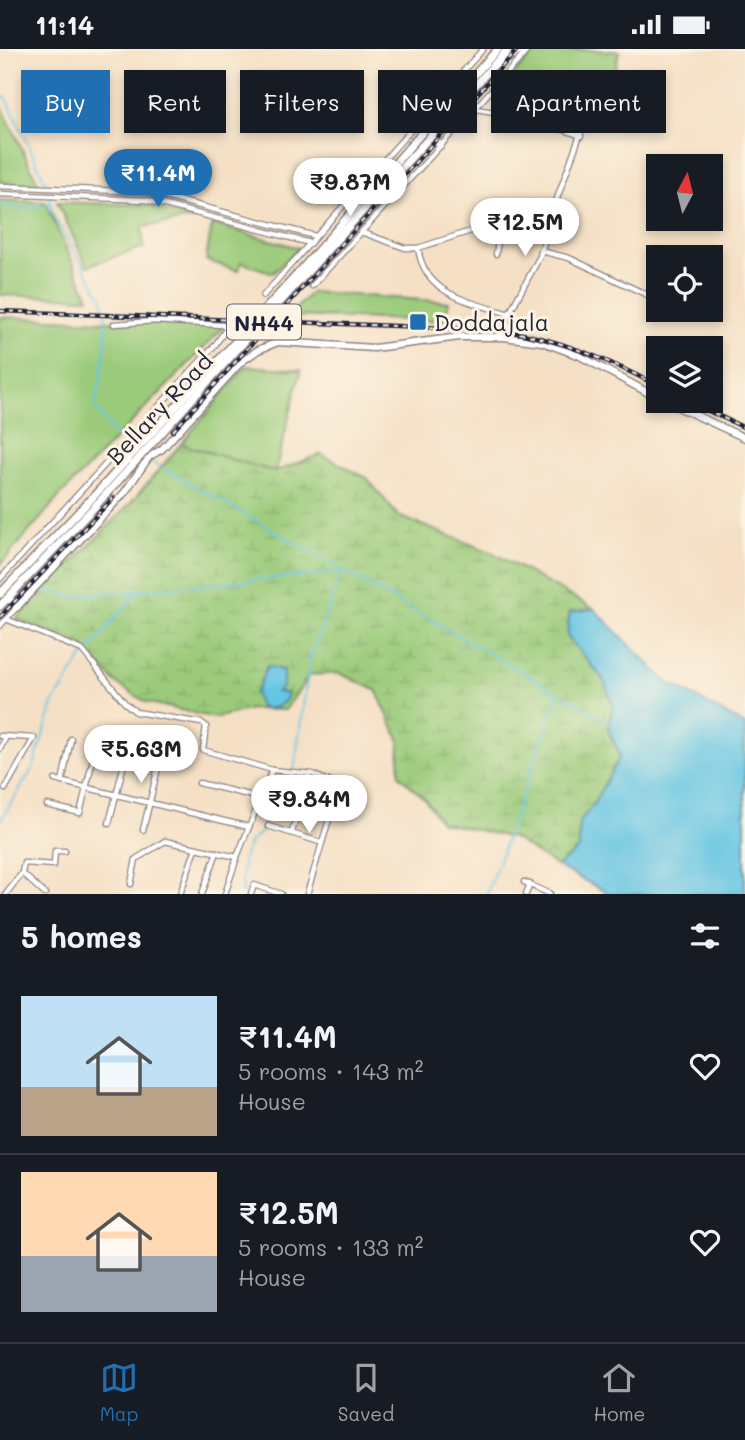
<!DOCTYPE html>
<meta charset="utf-8">
<style>
body{margin:0;font-family:Mali,sans-serif;background:#20242c;color:#f1f3f6;height:100vh;display:flex;flex-direction:column;font-size:26px;white-space:nowrap}
*{box-sizing:border-box;margin:0}
p{font-size:23px;color:#9ea1a6}
.icon{flex:none;width:38px;height:38px;fill:none;stroke:currentColor;stroke-width:2;stroke-linecap:round;stroke-linejoin:round}
.map{position:relative;height:845px;overflow:hidden}
.details{display:flex;flex-direction:column;background:#171b24;flex:1}
.details>*{flex:none}
.top-card{position:absolute;left:21px;top:21px;width:704px;height:63px;display:flex;gap:14px}
.needle{width:46px;rotate:7deg}
.fabs{position:absolute;left:646px;top:105px;display:grid;gap:14px}
.fabs a{display:grid;place-items:center;width:77px;height:77px;border-radius:0px;background:#171b24;box-shadow:0 4px 10px #0003;font-size:35px}
.price{position:absolute;translate:-50% -60px;padding:0 16px;border-radius:24px;background:#fff;color:#222;font-size:23px;line-height:46px;filter:drop-shadow(0 2px 4px #0008)}
.price::after{content:'';position:absolute;left:50%;top:42px;width:21px;height:16px;margin-left:-10px;background:inherit;clip-path:polygon(0 0,100% 0,50% 100%)}
.price.on{background:#1f6fb2;color:#fff}
ul{padding:0;list-style:none}
li{display:flex;align-items:center;gap:21px;height:175px;padding:0 21px}
li+li{border-top:2px solid #363941}
li span{display:grid;place-items:center;flex:none;width:196px;height:140px;border-radius:0px;color:#555}
li>.icon{margin-inline-start:auto}
span .icon{width:84px;height:84px;fill:#fffc;stroke-width:1}
li b{font-size:30px}
h2{display:flex;justify-content:space-between;align-items:center;height:84px;padding:0 21px;font-size:30px}
.chip{padding:0 24px;border-radius:0px;background:#171b24;box-shadow:0 4px 10px #0003;font-size:24px;line-height:63px}
.chip.on{background:#1f6fb2;color:#fff}
.status{display:flex;justify-content:space-between;align-items:center;height:49px;padding:0 35px;background:#171b24;direction:ltr}
.status svg{height:19px;fill:currentColor}
.menu{display:flex;justify-content:space-around;align-items:center;height:98px;border-top:2px solid #363941;background:#171b24;font-size:19px;color:#9ea1a6}
.menu a{display:grid;justify-items:center;gap:4px}
.menu .on{color:#1f6fb2}
.map>svg:first-child{display:block}
</style>
<div class="status"><b>11:14</b><svg viewBox="0 0 49 12"><path d="M0 12V9h3v3zM5 12V6h3v6zM10 12V3h3v9zM15 12V0h3v12zM26 1h20v11H26zM47 4h2v5h-2z"/></svg></div>
<div class="map">
<svg width="745" height="845" viewBox="0 0 745 845">
<defs>
<pattern id="wetland-marsh" width="20" height="14" patternUnits="userSpaceOnUse" patternTransform="scale(1.75)"><rect width="20" height="14" fill="#9bcb7a"/><path d="M1 5h8M5 5V1M11 12h8M15 12V8" fill="none" stroke="#85ae6a"/></pattern>
</defs>
<rect width="100%" height="100%" fill="#fcf5e5"/>
<filter id="ink" filterUnits="userSpaceOnUse"><feTurbulence type="fractalNoise" baseFrequency=".0143" numOctaves="2"/><feDisplacementMap in="SourceGraphic" scale="14" xChannelSelector="R" yChannelSelector="G"/><feConvolveMatrix kernelMatrix="1 2 1 2 8 2 1 2 1" color-interpolation-filters="sRGB"/></filter>
<filter id="wash" filterUnits="userSpaceOnUse"><feTurbulence type="fractalNoise" baseFrequency=".00686" numOctaves="4" result="noise"/><feDisplacementMap in="SourceGraphic" scale="28" xChannelSelector="R" yChannelSelector="G"/><feGaussianBlur stdDeviation="1.57" result="paint"/><feColorMatrix in="noise" values="0 0 0 0 0 0 0 0 0 0 0 0 0 0 0 0 0 1.4 0 .05"/><feComposite in="paint" operator="in"/></filter>
<g filter="url(#wash)">
<rect width="100%" height="100%" fill="#f5e0c5"/>
<g fill="#9bcb7a" stroke="#5e765a" stroke-width="2">
<path d="M537 0 619 2 606 66 509 30Z"/>
<path d="M0 54 39 136 0 133Z"/>
<path d="M0 151 45 153 89 249 0 246Z"/>
<path d="M57 153 146 156 194 170 142 178 144 198 87 217Z"/>
<path d="M212 175 299 199 273 224 241 213 238 222 206 211Z"/>
<path d="M311 243 449 253 444 272 289 267Z"/>
<path d="M0 268 225 277 57 450 0 516Z"/>
<path d="M246 317 301 321 275 423 181 395Z"/>
</g>
<path fill="url(#wetland-marsh)" stroke="#5e765a" stroke-width="2" d="M181 395 274 423 321 405 367 429 398 467 493 504 594 560 570 563 567 587 603 630 613 655 608 680 620 707 593 756 579 773V799L557 817 513 789 441 773 425 750 399 726 400 692 376 641 339 624 310 626 285 661 251 660 215 669 146 653 116 634 81 596 16 570 129 456Z"/>
<g fill="#65c5e3" stroke="#44748f" stroke-width="2">
<path d="M594 560 666 632 745 676V845H610L557 817 579 799V773L593 756 620 707 608 680 613 655 603 630 567 587 570 563Z"/>
<path d="M267 617 283 621V637L277 643 286 644 287 649C281 658 270 662 260 658L255 645Z"/>
</g>
<g fill="none" stroke-linecap="round" stroke-linejoin="round">
<g stroke="#65c5e3" stroke-width="2">
<path d="M0 47 6 48 47 136"/>
<path d="M48 142 53 166 102 248C112 281 102 324 95 357L114 385 133 399"/>
<path d="M0 155 18 160 51 155"/>
<path d="M149 411 610 673"/>
<path d="M0 535 6 536"/>
<path d="M36 540 77 547 342 523 310 610 294 721"/>
<path d="M0 772 33 719 53 655 80 612 138 541"/>
<path d="M242 845 243 809 250 793 262 782 268 760 283 746 293 726"/>
<path d="M487 845 558 645"/>
</g>
</g>
</g>
<g filter="url(#ink)">
<g fill="none" stroke-linecap="round" stroke-linejoin="round">
<defs>
<g id="minor">
<path d="M476 60 531 69 581 87"/>
<path d="M0 137 147 143 315 187"/>
<path d="M0 145 146 151 310 194"/>
<path d="M361 183 405 199H418L555 155 585 72 498 35"/>
<path d="M418 199C425 247 469 252 509 265L499 288"/>
<path d="M541 202 569 209 658 251"/>
<path d="M496 205 501 171"/>
<path d="M312 237 529 0"/>
<path d="M263 247 483 0"/>
<path d="M509 265 540 207 555 156"/>
<path d="M227 279 239 275"/>
<path d="M0 530 215 296 227 279 222 276 154 272 114 275"/>
<path d="M6 570 82 601 125 654 136 663 202 674 206 677 203 701 272 721 312 725 351 742"/>
<path d="M0 577 17 558"/>
<path d="M0 687 34 689 5 740"/>
<path d="M0 700 6 688"/>
<path d="M55 731 249 778"/>
<path d="M62 733 71 690"/>
<path d="M199 734 261 749"/>
<path d="M47 756 80 764 95 702"/>
<path d="M109 774 125 711"/>
<path d="M268 777 320 793"/>
<path d="M143 781 163 698"/>
<path d="M292 783 309 725"/>
<path d="M237 808 272 721"/>
<path d="M524 833 550 845"/>
<path d="M131 835 136 810 165 792 237 808 225 845"/>
<path d="M6 845 22 824"/>
<path d="M45 845 22 824 24 814 54 816 55 802H65"/>
<path d="M180 845 196 799"/>
<path d="M202 845 217 803"/>
<path d="M251 845 254 836 281 845"/>
<path d="M307 845 339 736"/>
<path d="M526 845 530 835"/>
</g>
<g id="major">
<path d="M665 352 745 389"/>
<path d="M17 558 125 443 149 408 162 400 241 313 258 301 278 293 374 299 460 288H504L542 293 580 307 658 349"/>
</g>
<g id="highway">
<path d="M496 16 523 0"/>
<path d="M420 86 498 0"/>
<path d="M431 86 440 96"/>
<path d="M427 91 508 0"/>
<path d="M0 545 94 447"/>
<path d="M9 549 17 558"/>
<path d="M0 557 99 453"/>
</g>
</defs>
<use href="#minor" stroke="#8c8180" stroke-width="7"/>
<use href="#major" stroke="#8c8180" stroke-width="9"/>
<use href="#highway" stroke="#8c8180" stroke-width="10"/>
<use href="#minor" stroke="#fff" stroke-width="4.5"/>
<use href="#major" stroke="#fff" stroke-width="6"/>
<use href="#highway" stroke="#fff" stroke-width="7"/>
<defs>
<g id="rail">
<path d="M0 262 502 281C562 291 604 309 658 337"/>
<path d="M687 352 745 379"/>
<path d="M173 382 518 0"/>
<path d="M0 568 113 449"/>
</g>
</defs>
<use href="#rail" stroke="#22223b" stroke-width="4.5"/>
<use href="#rail" stroke="#fcf5e5" stroke-width="2" stroke-dasharray="5" stroke-linecap="butt"/>
<defs>
<g id="highway-bridge">
<path d="M94 447 293 230 420 86"/>
<path d="M99 453 427 91"/>
</g>
</defs>
<use href="#highway-bridge" stroke="#8c8180" stroke-width="10" stroke-linecap="butt"/>
<use href="#highway-bridge" stroke="#fff" stroke-width="7"/>
</g>
</g>
<rect fill="#1f6fb2" stroke="#fcf5e5" stroke-width="2.5" x="409" y="264" width="18" height="18" rx="3.5"/>
<g text-anchor="middle" dominant-baseline="central" stroke-width="6" stroke-linejoin="round" paint-order="stroke">
<rect fill="#fcf5e5" stroke="#63616e" stroke-width="2" x="227" y="255.5" width="74" height="35" rx="5"/>
<g font-size="21" font-weight="bold" fill="#22223b">
<text x="264" y="273">NH44</text>
</g>
<g font-size="23" fill="#22223b" stroke="#fcf5e5" text-anchor="start">
<text x="434" y="273">Doddajala</text>
</g>
<g font-size="23" fill="#22223b" stroke="#fcf5e5">
<text transform="translate(159 359) rotate(-47)">Bellary Road</text>
</g>
</g>
</svg>
<div class="fabs">
<a><svg class="needle" viewBox="-14 -14 28 28"><path d="M0-13l5 13h-10z" fill="#e53935"/><path d="M0 13l5-13h-10z" fill="#9ea1a6"/></svg></a>
<a><svg class="icon" aria-label="locate" viewBox="0 0 24 24"><circle cx="12" cy="12" r="6"/><path d="M12 2v4M12 18v4M2 12h4M18 12h4"/></svg></a>
<a><svg class="icon" aria-label="layers" viewBox="0 0 24 24"><path d="M12 4l9 5-9 5-9-5zM3 14l9 5 9-5"/></svg></a>
</div>
<b class="price on" style="left:158px;top:160px">₹11.4M</b>
<b class="price" style="left:350px;top:169px">₹9.87M</b>
<b class="price" style="left:525px;top:209px">₹12.5M</b>
<b class="price" style="left:141px;top:736px">₹5.63M</b>
<b class="price" style="left:309px;top:786px">₹9.84M</b>
<div class="top-card">
<a class="chip on">Buy</a>
<a class="chip">Rent</a>
<a class="chip">Filters</a>
<a class="chip">New</a>
<a class="chip">Apartment</a>
</div>
</div>
<section class="details">
<h2>5 homes<svg class="icon" aria-label="filters" viewBox="0 0 24 24"><path d="M4 7h16M4 17h16"/><circle cx="9" cy="7" r="2"/><circle cx="15" cy="17" r="2"/></svg></h2>
<ul>
<li><span style="background:linear-gradient(#bfe0f5 65%,#b9a48a 0)"><svg class="icon" aria-label="home" viewBox="0 0 24 24"><path d="M3 11l9-7 9 7M6 9v11h12V9"/></svg></span><div><b>₹11.4M</b><p>5 rooms · 143 m²</p><p>House</p></div><svg class="icon" aria-label="heart" viewBox="0 0 24 24"><path d="M12 20l-8-8c-3-5 5-10 8-4 3-6 11-1 8 4z"/></svg></li>
<li><span style="background:linear-gradient(#ffd9b3 60%,#9aa5b1 0)"><svg class="icon" aria-label="home" viewBox="0 0 24 24"><path d="M3 11l9-7 9 7M6 9v11h12V9"/></svg></span><div><b>₹12.5M</b><p>5 rooms · 133 m²</p><p>House</p></div><svg class="icon" aria-label="heart" viewBox="0 0 24 24"><path d="M12 20l-8-8c-3-5 5-10 8-4 3-6 11-1 8 4z"/></svg></li>
</ul>
</section>
<nav class="menu">
<a class="on"><svg class="icon" aria-label="map" viewBox="0 0 24 24"><path d="M3 6l6-2 6 2 6-2v14l-6 2-6-2-6 2zM9 4v14M15 6v14"/></svg>Map</a>
<a><svg class="icon" aria-label="saved" viewBox="0 0 24 24"><path d="M7 4h10v16l-5-4-5 4z"/></svg>Saved</a>
<a><svg class="icon" aria-label="home" viewBox="0 0 24 24"><path d="M3 11l9-7 9 7M6 9v11h12V9"/></svg>Home</a>
</nav>
